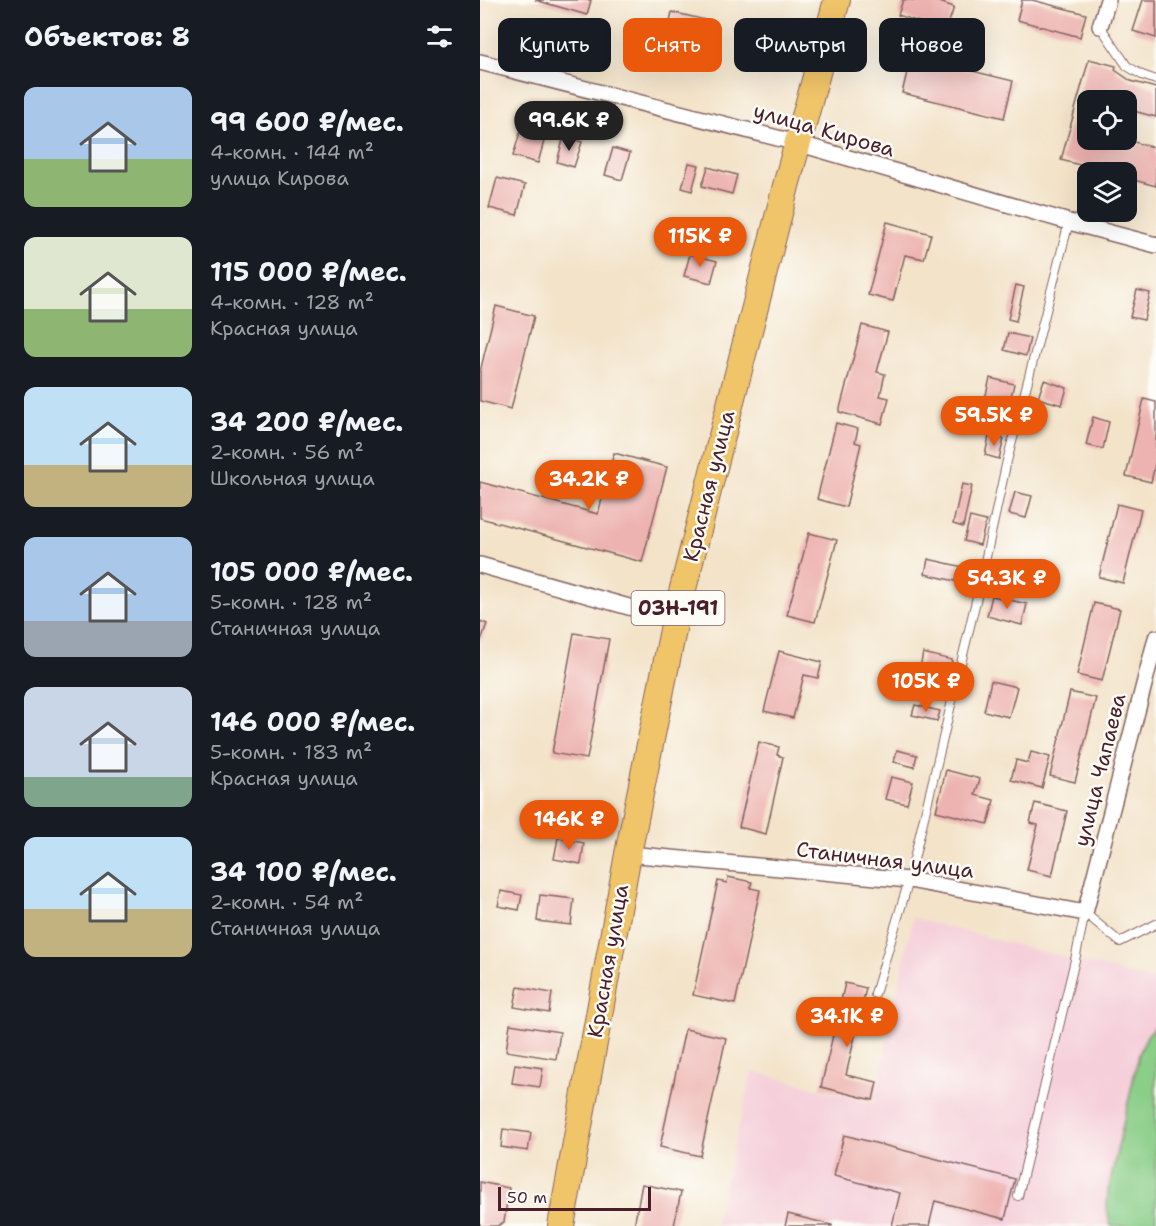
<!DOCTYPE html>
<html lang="ru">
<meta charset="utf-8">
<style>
body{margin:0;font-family:"Shantell Sans",sans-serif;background:#242831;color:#f1f3f6;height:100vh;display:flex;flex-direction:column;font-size:22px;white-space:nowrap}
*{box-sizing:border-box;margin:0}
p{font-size:20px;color:#9ea1a6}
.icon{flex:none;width:33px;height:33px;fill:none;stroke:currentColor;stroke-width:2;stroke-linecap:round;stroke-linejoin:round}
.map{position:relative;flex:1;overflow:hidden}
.details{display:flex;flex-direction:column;background:#171b24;width:480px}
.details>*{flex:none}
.top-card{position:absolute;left:18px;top:18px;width:567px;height:54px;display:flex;gap:12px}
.fabs{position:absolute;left:597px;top:90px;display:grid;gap:12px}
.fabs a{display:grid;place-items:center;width:60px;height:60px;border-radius:12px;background:#171b24;box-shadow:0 6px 24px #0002;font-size:30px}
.scale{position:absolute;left:18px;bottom:15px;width:153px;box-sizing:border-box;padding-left:6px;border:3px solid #4a1f2b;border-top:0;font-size:16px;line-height:21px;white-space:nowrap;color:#4a1f2b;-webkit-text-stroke:4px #fdfcf7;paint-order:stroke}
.price{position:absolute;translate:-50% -51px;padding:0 14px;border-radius:21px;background:#ea580c;color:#fff;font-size:20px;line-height:39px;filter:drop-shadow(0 2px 3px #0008)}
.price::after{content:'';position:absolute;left:50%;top:36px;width:18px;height:14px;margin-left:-9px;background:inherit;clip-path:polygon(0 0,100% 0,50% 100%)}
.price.selected{background:#222;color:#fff}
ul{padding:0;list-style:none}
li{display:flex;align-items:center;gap:18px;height:150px;padding:0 24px}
li span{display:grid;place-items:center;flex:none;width:168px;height:120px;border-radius:12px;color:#555}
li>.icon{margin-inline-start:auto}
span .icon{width:72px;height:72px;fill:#fffc;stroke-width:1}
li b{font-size:26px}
h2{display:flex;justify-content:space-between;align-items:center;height:72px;padding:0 24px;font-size:26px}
.pill{padding:0 21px;border-radius:12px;background:#171b24;box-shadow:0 6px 24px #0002;font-size:21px;line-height:54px}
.pill.selected{background:#ea580c;color:#fff}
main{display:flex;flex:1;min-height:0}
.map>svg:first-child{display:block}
</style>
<main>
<section class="details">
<h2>Объектов: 8<svg class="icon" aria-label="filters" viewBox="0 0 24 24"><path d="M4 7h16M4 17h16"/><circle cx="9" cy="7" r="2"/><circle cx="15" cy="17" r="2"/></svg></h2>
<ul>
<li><span style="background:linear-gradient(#a9c7e8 60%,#8fb573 0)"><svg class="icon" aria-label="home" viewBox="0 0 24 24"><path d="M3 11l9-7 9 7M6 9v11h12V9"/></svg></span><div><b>99 600 ₽/мес.</b><p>4-комн. · 144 m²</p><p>улица Кирова</p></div></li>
<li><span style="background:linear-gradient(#dfe7d0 60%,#8fb573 0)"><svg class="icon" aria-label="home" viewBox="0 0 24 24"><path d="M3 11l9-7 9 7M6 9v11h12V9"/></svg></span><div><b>115 000 ₽/мес.</b><p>4-комн. · 128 m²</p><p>Красная улица</p></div></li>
<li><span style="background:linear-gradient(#bfe0f5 65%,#c2b280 0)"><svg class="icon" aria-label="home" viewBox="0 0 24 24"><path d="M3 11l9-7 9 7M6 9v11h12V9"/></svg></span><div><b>34 200 ₽/мес.</b><p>2-комн. · 56 m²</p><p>Школьная улица</p></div></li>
<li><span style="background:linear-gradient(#a9c7e8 70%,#9aa5b1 0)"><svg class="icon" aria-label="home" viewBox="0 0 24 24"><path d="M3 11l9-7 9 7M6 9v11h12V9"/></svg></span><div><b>105 000 ₽/мес.</b><p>5-комн. · 128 m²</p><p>Станичная улица</p></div></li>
<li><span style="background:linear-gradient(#c9d6e8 75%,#7fa58c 0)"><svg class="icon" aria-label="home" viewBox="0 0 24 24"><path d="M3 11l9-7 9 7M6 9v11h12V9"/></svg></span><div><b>146 000 ₽/мес.</b><p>5-комн. · 183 m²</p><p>Красная улица</p></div></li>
<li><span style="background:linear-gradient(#bfe0f5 60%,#c2b280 0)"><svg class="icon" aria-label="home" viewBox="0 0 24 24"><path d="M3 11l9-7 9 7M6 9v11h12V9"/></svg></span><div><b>34 100 ₽/мес.</b><p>2-комн. · 54 m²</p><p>Станичная улица</p></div></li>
</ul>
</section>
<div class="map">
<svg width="676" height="1226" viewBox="0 0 676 1226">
<rect width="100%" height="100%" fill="#fdfcf7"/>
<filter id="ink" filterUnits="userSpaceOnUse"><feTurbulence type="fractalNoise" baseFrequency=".0167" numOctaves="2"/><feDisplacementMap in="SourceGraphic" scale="12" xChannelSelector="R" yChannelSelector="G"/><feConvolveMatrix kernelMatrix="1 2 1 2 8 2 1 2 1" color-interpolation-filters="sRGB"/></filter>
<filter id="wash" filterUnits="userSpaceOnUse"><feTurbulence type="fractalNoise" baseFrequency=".008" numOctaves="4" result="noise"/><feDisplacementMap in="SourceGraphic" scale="24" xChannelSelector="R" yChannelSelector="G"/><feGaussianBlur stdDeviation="1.35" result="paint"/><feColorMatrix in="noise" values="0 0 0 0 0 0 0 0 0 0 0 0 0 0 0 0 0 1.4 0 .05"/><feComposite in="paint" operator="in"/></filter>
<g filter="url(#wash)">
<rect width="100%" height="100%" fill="#f3e3c9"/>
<path fill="#f5cfda" d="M433 918 676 981V1226H235L272 1071 394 1103Z"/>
<path fill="#8ace88" stroke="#6a765a" stroke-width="1.5" d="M676 1026V1226H631L627 1210 628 1191 659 1054 667 1036Z"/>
<g id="blocks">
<g fill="#edb3b0">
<path d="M55 0H111L107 15Z"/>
<path d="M423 0H453L474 7 466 31 418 15Z"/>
<path d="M542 0H552L606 14 600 37 537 20Z"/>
<path d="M663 0H676V38L653 31Z"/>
<path d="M192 12 234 22 228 53 185 43Z"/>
<path d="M431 56 533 81 524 118 422 93Z"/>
<path d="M609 59 636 66 635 70 651 81 676 88V117L646 109V100H608V140H647L676 148V186L646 178V172H626L581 160Z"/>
<path d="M45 116 69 123 58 163 33 156Z"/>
<path d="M84 136 102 142 94 167 77 162Z"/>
<path d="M133 148 150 153 142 180 125 175Z"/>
<path d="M209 163 219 165 212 191 202 188Z"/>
<path d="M228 167 257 175 252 194 222 186Z"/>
<path d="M17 178 45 185 37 215 9 208Z"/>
<path d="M407 222 451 234 444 259 425 255 413 301 388 295Z"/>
<path d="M210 254 237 261 231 283 204 276Z"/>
<path d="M536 285 544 287 536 321 528 319Z"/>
<path d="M657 290 670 293 664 320 650 317Z"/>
<path d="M16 306 54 316 31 409 0 401V372Z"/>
<path d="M382 325 408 332 397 372 405 374 400 396 409 398 402 424 359 412Z"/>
<path d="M528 333 550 338 546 356 524 350Z"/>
<path d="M510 378 534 384 529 405 505 399Z"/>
<path d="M564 380 587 388 582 405 558 398Z"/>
<path d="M664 399 676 402V461L671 482 646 476Z"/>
<path d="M613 417 629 422 623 449 606 445Z"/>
<path d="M356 423 378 429 375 442 381 444 366 507 337 499Z"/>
<path d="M509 436 524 439 519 459 505 455Z"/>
<path d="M134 453 187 467 162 562 0 518V482L118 514Z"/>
<path d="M482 484 492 486 483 527 473 524Z"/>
<path d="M535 492 552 496 546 518 529 514Z"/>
<path d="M637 504 661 510 643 583 619 577Z"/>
<path d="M490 517 506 521 500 545 484 541Z"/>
<path d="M329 533 357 540 335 622 307 615Z"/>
<path d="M448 559 492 569 488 584 445 574Z"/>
<path d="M512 596 547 604 542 625 507 616Z"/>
<path d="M614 603 640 609 622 681 597 675Z"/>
<path d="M0 621 7 624 0 643Z"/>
<path d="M94 633 129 639 107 759 72 753Z"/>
<path d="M299 651 342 662 338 678 324 675 313 718 284 711Z"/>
<path d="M443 653 472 660 469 674 440 668Z"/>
<path d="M511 681 537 687 529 717 504 711Z"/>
<path d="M590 692 616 698 595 782 570 776Z"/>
<path d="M435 705 460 711 457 721 432 715Z"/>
<path d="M279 742 299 747 297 755 303 757 286 834 259 827Z"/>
<path d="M417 750 437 755 434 767 414 762Z"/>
<path d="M551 752 570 757 562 788 531 780 536 760 548 763Z"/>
<path d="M466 770 500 779 495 795 514 800 508 824 456 811Z"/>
<path d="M411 777 433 782 427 804 405 799Z"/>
<path d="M555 803 587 811 572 876 547 870 558 825 550 823Z"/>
<path d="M78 838 104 843 101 864 74 859Z"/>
<path d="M248 877 272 882 270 888 280 890 255 1004 213 995 238 881 247 883Z"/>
<path d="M21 891 42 895 39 910 18 906Z"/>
<path d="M60 895 94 899 91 925 57 921Z"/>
<path d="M365 983 386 988 366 1075 397 1082 393 1100 341 1087Z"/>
<path d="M38 987 72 993 69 1013 34 1007Z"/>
<path d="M30 1024 80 1032 76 1059 26 1051Z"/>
<path d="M205 1029 246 1038 220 1156 180 1147Z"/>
<path d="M35 1064 63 1068 60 1087 32 1083Z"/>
<path d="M23 1129 51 1133 48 1151 21 1147Z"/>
<path d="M364 1135 535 1179 525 1219 455 1201 449 1226H412L420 1193 354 1176Z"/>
<path d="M0 1182 29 1188 24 1222 17 1226H0Z"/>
<path d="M162 1184 201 1192 194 1226H154Z"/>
<path d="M308 1214 352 1225V1226H305Z"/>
</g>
</g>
</g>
<g filter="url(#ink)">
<use href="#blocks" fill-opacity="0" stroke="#856462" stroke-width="1.5"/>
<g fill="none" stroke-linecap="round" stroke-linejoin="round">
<defs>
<g id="service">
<path d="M620 26 647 66 662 75 676 80"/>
<path d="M395 994 429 880 501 580 526 465 589 222"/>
<path d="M538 1196 595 960 605 913 640 942 676 924"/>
</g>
<g id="minor">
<path d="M620 26 628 0"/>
<path d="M0 62 317 143 589 222 676 245"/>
<path d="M0 565 195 620"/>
<path d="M148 854 429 880 605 913 676 638"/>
</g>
<path id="primary" d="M81 1226 148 854 195 620 307 182 357 0"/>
</defs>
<use href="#service" stroke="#856462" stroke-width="10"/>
<use href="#minor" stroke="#856462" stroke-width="18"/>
<use href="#primary" stroke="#856462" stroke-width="28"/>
<use href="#service" stroke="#fff" stroke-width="8"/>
<use href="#minor" stroke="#fff" stroke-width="15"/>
<use href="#primary" stroke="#f0c469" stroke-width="26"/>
</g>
</g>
<g text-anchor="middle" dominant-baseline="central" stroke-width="5" stroke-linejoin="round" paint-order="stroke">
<rect fill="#fdfcf7" stroke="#806168" stroke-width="1.5" x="151.5" y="591" width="93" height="34" rx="4.5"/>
<g font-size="20" font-weight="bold" fill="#4a1f2b">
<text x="198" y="608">03Н-191</text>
</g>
<g font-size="21" fill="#4a1f2b" stroke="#fdfcf7">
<text transform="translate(344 130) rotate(16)">улица Кирова</text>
<text transform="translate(229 486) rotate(-76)">Красная улица</text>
<text transform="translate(620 770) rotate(-76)">улица Чапаева</text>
<text transform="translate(405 860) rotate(7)">Станичная улица</text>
<text transform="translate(128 961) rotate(-80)">Красная улица</text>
</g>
</g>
</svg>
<div class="fabs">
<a><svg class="icon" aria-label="locate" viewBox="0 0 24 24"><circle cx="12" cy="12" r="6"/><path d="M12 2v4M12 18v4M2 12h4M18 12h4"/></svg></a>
<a><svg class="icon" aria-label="layers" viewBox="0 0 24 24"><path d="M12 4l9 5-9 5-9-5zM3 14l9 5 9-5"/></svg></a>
</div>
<div class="scale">50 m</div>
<b class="price selected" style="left:89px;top:152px">99.6K ₽</b>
<b class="price" style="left:220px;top:268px">115K ₽</b>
<b class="price" style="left:514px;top:447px">59.5K ₽</b>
<b class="price" style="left:109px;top:511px">34.2K ₽</b>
<b class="price" style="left:527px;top:610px">54.3K ₽</b>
<b class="price" style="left:446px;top:713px">105K ₽</b>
<b class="price" style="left:89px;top:851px">146K ₽</b>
<b class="price" style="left:367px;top:1048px">34.1K ₽</b>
<div class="top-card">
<a class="pill">Купить</a>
<a class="pill selected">Снять</a>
<a class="pill">Фильтры</a>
<a class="pill">Новое</a>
</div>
</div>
</main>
